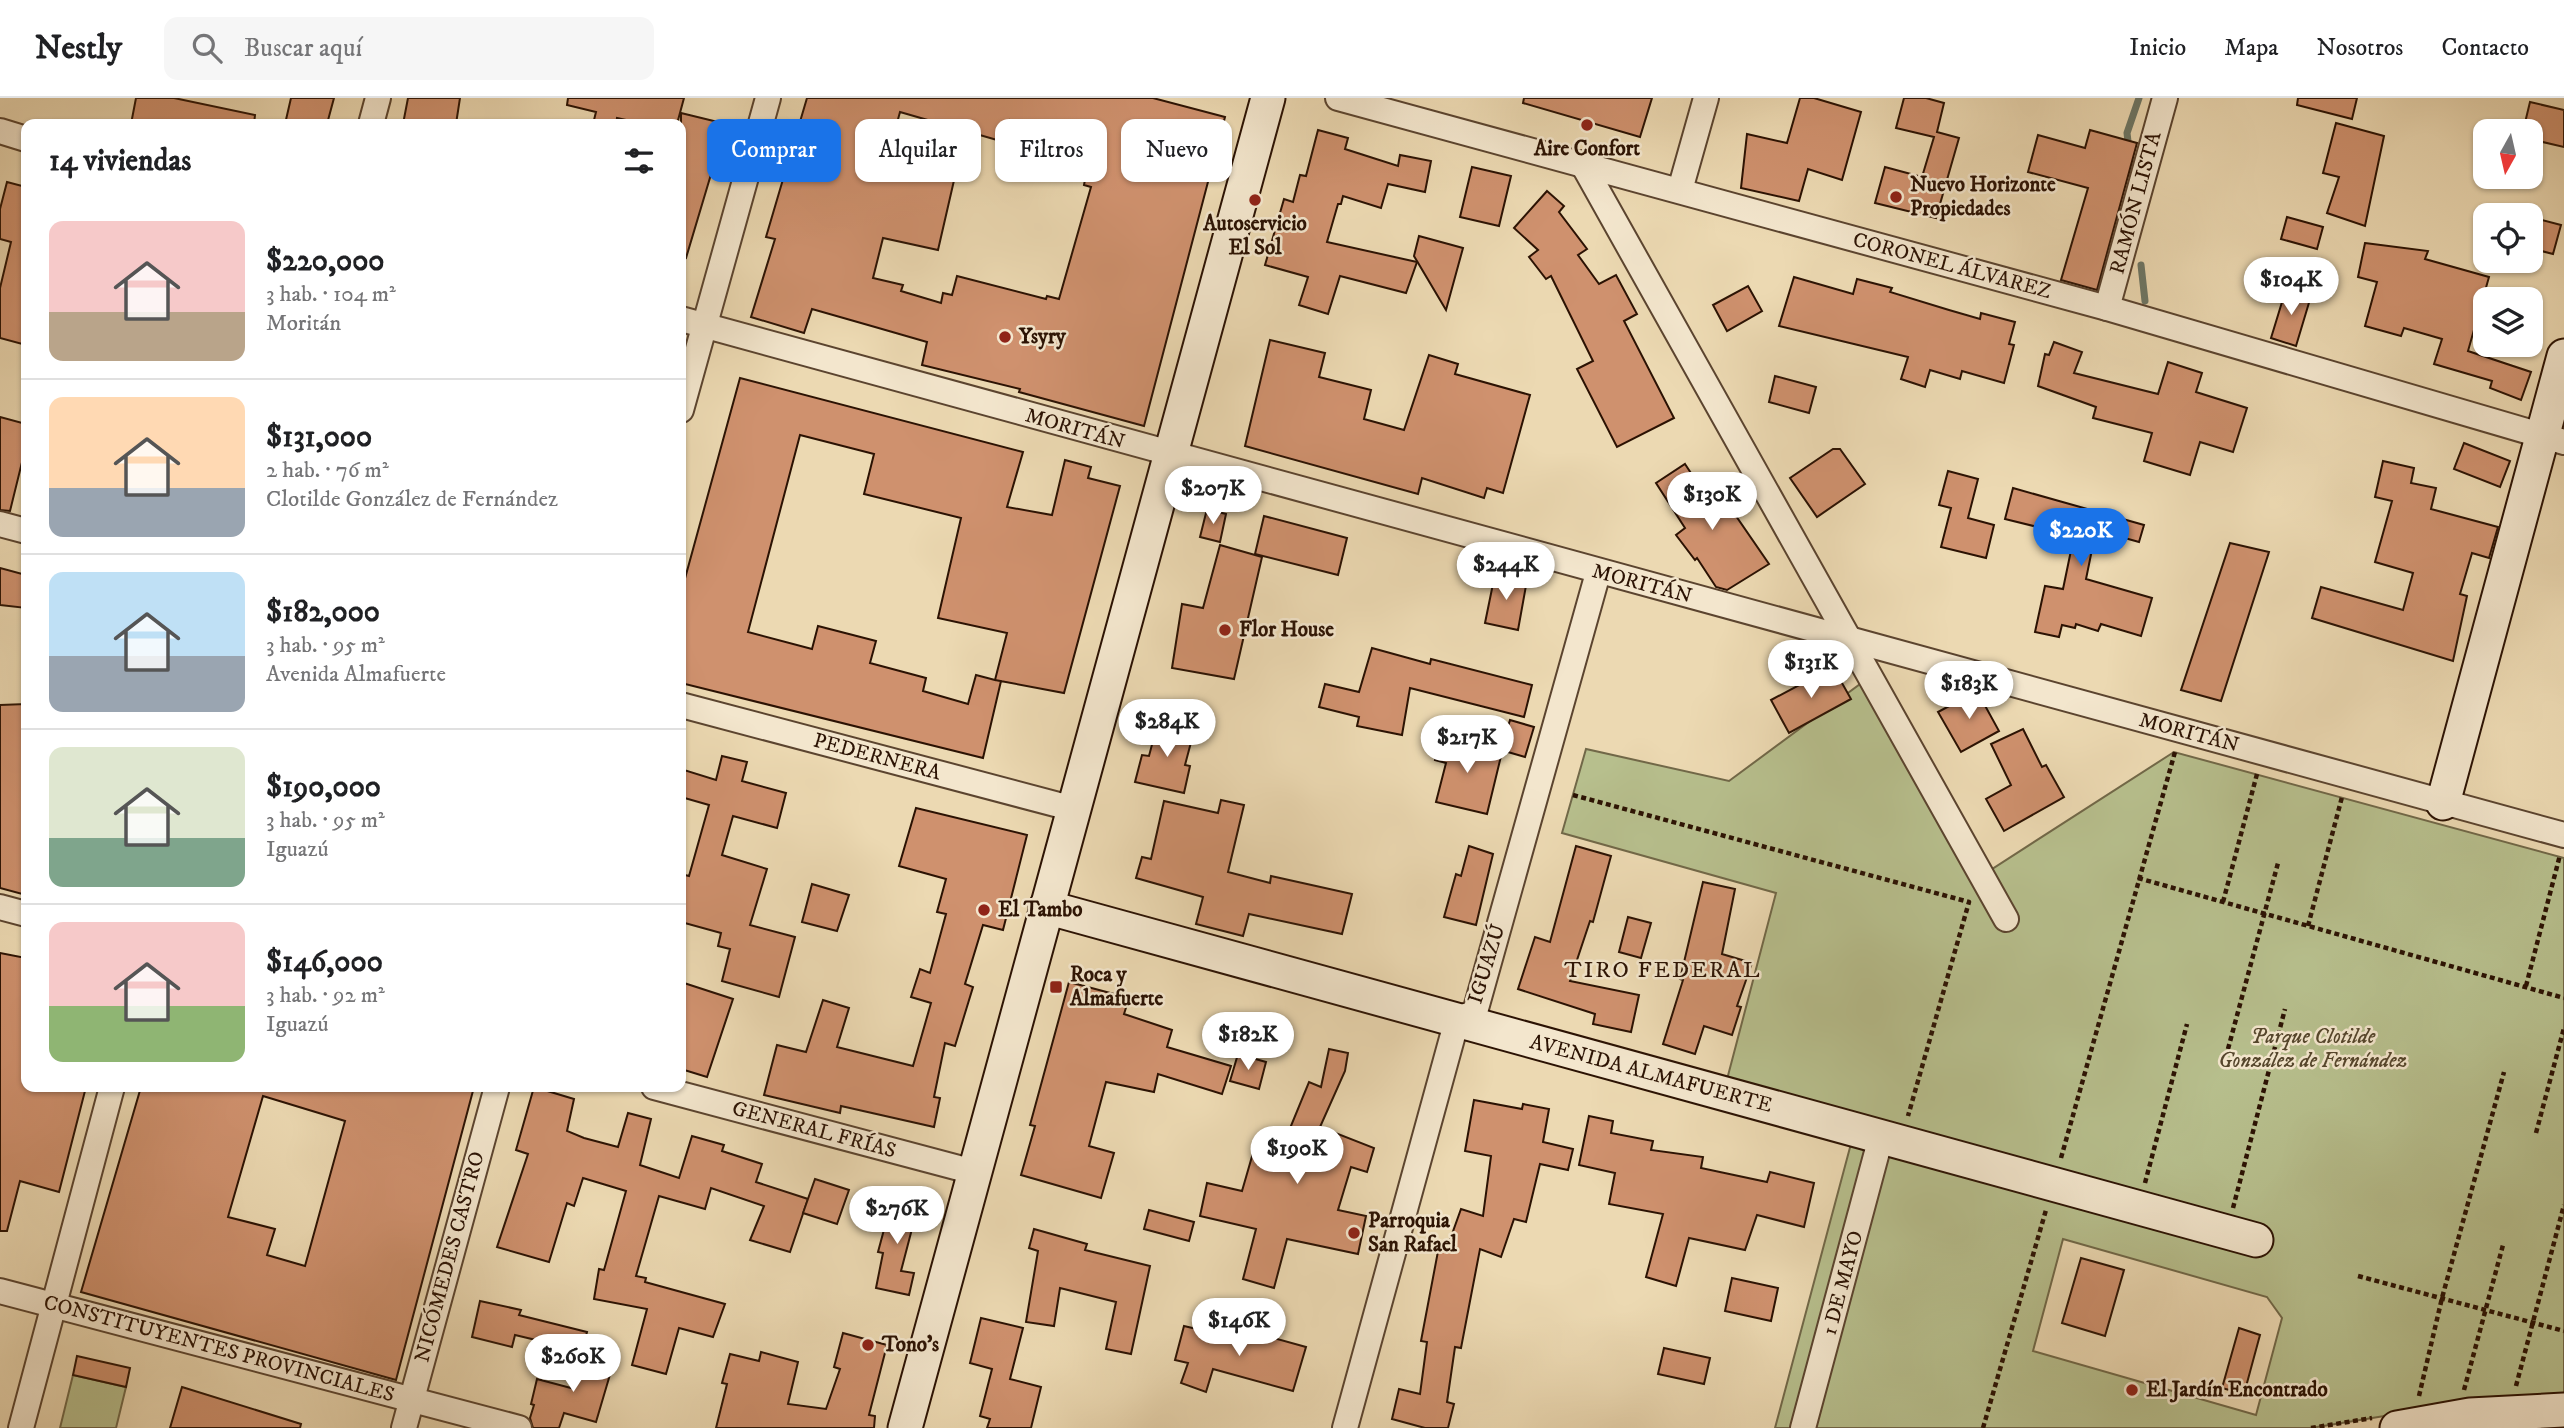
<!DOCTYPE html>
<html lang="es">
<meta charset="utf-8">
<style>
body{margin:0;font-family:"IM FELL DW Pica",serif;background:#f6f6f6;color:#202124;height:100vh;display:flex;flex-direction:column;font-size:26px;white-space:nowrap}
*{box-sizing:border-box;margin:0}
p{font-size:23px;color:#757577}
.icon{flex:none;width:38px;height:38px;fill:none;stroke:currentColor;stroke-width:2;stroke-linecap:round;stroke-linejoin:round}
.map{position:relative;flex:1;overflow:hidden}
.drawer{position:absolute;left:21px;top:21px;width:665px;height:973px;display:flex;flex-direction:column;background:#fff;border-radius:14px;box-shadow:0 2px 5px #0004}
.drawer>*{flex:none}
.hud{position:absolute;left:707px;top:21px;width:665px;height:63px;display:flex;gap:14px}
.needle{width:46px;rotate:188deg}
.controls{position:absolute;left:2473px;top:21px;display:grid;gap:14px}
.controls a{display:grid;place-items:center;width:70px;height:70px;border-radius:14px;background:#fff;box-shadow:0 2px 5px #0004;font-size:35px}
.price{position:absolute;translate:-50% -60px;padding:0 16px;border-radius:24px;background:#fff;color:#222;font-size:23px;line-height:46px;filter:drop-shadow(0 2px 4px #0008)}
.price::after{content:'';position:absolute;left:50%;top:42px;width:21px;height:16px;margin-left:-10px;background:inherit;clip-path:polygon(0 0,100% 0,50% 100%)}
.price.on{background:#1a73e8;color:#fff}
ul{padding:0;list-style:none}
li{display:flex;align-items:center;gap:21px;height:175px;padding:0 28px}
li+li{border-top:2px solid #e0e0e0}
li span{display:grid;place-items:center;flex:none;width:196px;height:140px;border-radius:14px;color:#555}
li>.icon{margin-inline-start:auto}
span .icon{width:84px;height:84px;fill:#fffc;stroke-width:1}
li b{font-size:30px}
h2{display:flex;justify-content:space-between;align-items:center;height:84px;padding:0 28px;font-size:30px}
.pill{padding:0 24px;border-radius:14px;background:#fff;box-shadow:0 2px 5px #0004;font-size:24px;line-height:63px}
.pill.on{background:#1a73e8;color:#fff}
header{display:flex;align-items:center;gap:42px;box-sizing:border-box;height:98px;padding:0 35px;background:#fff;border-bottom:2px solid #e0e0e0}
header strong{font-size:33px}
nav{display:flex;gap:38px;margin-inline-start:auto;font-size:24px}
.search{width:490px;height:63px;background:#f6f6f6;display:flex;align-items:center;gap:18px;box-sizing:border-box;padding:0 24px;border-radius:14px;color:#757577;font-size:26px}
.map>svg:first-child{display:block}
</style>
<header>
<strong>Nestly</strong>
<div class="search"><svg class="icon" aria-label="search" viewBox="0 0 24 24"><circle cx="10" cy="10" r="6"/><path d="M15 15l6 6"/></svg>Buscar aquí</div>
<nav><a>Inicio</a><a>Mapa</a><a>Nosotros</a><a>Contacto</a></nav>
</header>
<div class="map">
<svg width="2564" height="1330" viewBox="0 0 2564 1330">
<rect width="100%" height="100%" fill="#ecd9b2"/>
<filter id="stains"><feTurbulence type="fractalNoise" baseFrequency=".00286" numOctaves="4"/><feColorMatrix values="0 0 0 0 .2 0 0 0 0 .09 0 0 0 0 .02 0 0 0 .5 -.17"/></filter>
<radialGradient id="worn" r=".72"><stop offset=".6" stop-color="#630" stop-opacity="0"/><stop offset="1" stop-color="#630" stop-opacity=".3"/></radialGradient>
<g fill="#b7bf8d" stroke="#716848" stroke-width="2" fill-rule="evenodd">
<path d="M1875 575 1992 771 2174 654 2564 760V1298L2415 1313 2311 1330H1775L1856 1027 1725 989 1776 795 1562 735 1586 651 1729 683ZM2063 1141 2267 1199 2282 1220 2256 1317 2033 1253Z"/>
<path d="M73 1277 126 1289 116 1330H60Z"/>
</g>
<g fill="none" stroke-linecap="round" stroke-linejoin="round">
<g stroke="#6d7766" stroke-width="7">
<path d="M2133 85 2127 35 2139 0"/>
<path d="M2141 167 2145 203"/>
</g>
</g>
<g fill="#cf916e" stroke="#2b1203" stroke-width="2" fill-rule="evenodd">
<path d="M136 0H174L255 17 254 26H131Z"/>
<path d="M291 0H334L327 26H285Z"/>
<path d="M408 0H460L456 26H403Z"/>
<path d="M568 0H684L677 26H644L617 20 616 26H593L596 14 567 7Z"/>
<path d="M807 0H1153L1225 19 1144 328 1019 294 1020 291 922 267 927 244 875 229 812 211 804 235 751 219 775 141 766 139ZM900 14 997 42 1000 31 1008 33 1010 22 1083 43 1077 63 1088 66 1084 87 1091 89 1059 201 1047 198 1046 201 957 178 952 197 943 195 941 205 901 193 903 187 873 180 883 140 938 152 958 65 890 51Z"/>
<path d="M1524 0H1652L1640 39 1523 5Z"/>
<path d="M1800 0H1814L1861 14 1842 82 1808 71 1799 103 1741 90 1747 36 1787 45Z"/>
<path d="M1904 0H1926L1944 5 1937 34 1959 40 1936 120 1875 105 1885 69 1922 79 1934 39 1896 30Z"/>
<path d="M2298 0H2357L2352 21 2297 7Z"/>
<path d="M2530 4 2564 12V49L2530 41V33H2523Z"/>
<path d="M681 15 722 25 712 73 686 160 681 159Z"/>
<path d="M2336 25 2384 38 2365 128 2327 115 2339 79 2323 75Z"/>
<path d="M1318 32 1348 40 1345 51 1398 68 1400 57 1431 63 1425 94 1388 86 1381 110 1343 98 1341 106H1338L1327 144 1417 164 1406 195 1340 178 1328 216 1299 207 1308 179 1265 167 1284 101 1293 104 1300 77 1306 78Z"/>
<path d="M2090 32 2137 45 2097 192 2061 182 2088 90 2028 74 2038 37 2085 50Z"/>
<path d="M1472 69 1511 78 1499 128 1460 119Z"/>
<path d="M7 84 26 89V247L0 240V190L11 144 0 141V111Z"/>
<path d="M1547 93 1564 108 1559 114 1587 151 1578 157 1599 186 1616 177 1637 216 1624 223 1674 320 1617 349 1577 271 1593 263 1551 178 1546 181 1529 159 1538 152 1514 130Z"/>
<path d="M2287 119 2323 129 2317 151 2281 141Z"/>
<path d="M2530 119 2561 127 2553 156 2530 150Z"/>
<path d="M1419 138 1463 150 1446 212 1414 158Z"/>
<path d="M2365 145 2428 153 2425 161 2489 179 2468 253 2531 274 2521 302 2490 290 2492 283 2434 266 2442 241 2404 230 2401 238 2365 228 2377 184 2358 179Z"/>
<path d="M1794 179 1853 196 1857 181 1892 190 1890 194 1949 212 1980 221 1981 215 2015 224 2009 246 2014 247 2004 285 1962 273 1960 281 1930 272 1925 289 1901 281 1908 259 1779 228Z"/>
<path d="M1748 188 1762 213 1727 233 1713 207Z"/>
<path d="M2286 191 2311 198 2296 248 2271 240Z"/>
<path d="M1270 242 1325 255 1319 279 1371 292 1364 321 1404 332 1429 257 1458 266 1455 276 1530 297 1503 395 1487 390 1484 400 1422 380 1418 396 1245 348Z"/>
<path d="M2054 244 2082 254 2074 275 2158 296 2168 264 2202 275 2196 294 2247 310 2233 354 2200 344 2190 377 2144 363 2152 335 2093 320 2096 309 2038 288 2045 256 2049 257Z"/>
<path d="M1775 278 1816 289 1809 315 1769 304Z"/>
<path d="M740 280 1023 354 1007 409 1052 417 1065 362 1091 369 1088 380 1120 388 1064 595 995 582 1001 583 983 660 681 585V495ZM800 337 874 356 864 396 961 420 938 520 1007 535 995 582 976 577 968 606 923 593 926 580 870 565 876 543 818 528 812 551 748 534Z"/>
<path d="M0 319 26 326V348L10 413 0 412Z"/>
<path d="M2464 345 2510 363 2500 389 2454 371Z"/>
<path d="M1833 351H1840L1865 386 1817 419 1790 380Z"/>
<path d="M2383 363 2414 370 2411 385 2436 390 2431 411 2498 429 2489 460 2472 455 2460 496 2467 498 2453 563 2312 520 2321 489 2403 512 2413 475 2375 464 2392 403 2375 399Z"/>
<path d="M1685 366 1714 410 1725 402 1769 466 1727 492 1716 489 1697 460 1695 462 1676 437 1685 430 1656 385Z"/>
<path d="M1948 373 1978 381 1968 420 1994 427 1986 460 1941 449 1951 410 1939 407Z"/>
<path d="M2013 390 2144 427 2139 444 2096 432 2086 481 2152 500 2141 538 2101 526 2098 533 2076 526 2075 530 2062 527 2059 539 2035 534 2045 488 2063 491 2074 438 2005 421Z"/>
<path d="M1207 411 1226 416 1220 444 1200 439Z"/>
<path d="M1264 418 1347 440 1338 477 1255 456Z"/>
<path d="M2230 445 2269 454 2221 603 2181 592Z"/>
<path d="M1220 447 1262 459 1234 581 1172 570 1182 506 1203 510Z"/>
<path d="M0 470 26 477V510L0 507Z"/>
<path d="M1495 476 1527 482 1518 532 1485 525Z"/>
<path d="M1372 550 1430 566 1431 561 1532 587 1524 619 1410 590 1402 637 1357 628 1359 619 1319 609 1325 586 1359 594Z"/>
<path d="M1833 569 1851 601 1789 635 1771 602Z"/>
<path d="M1977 593 1999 633 1961 654 1938 614Z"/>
<path d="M26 606V797L0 790V607Z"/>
<path d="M1510 622 1534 629 1525 659 1501 652Z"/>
<path d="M1158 624 1194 633 1185 667 1190 668 1184 695 1135 684 1142 657 1149 658Z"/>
<path d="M2023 631 2042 669 2046 667 2064 699 2004 733 1986 701 2011 687 1991 646Z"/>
<path d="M1440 639 1502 654 1487 716 1436 704 1446 665 1435 662Z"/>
<path d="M722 658 747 664 742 683 786 695 777 730 733 718 722 757 767 771 750 827 795 839 779 899 722 883 730 851 718 848 721 835 681 824V776L689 778 709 707 681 699V671L716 682Z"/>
<path d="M1221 702 1244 707 1228 774 1270 785 1271 778 1352 796 1342 836 1249 816 1243 838 1196 826 1203 799 1136 780 1142 759 1151 761 1164 703 1218 715Z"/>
<path d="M916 710 1027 737 1003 832 983 827 965 886 973 889 955 948 945 945 934 999 940 1000 934 1029 841 1008 840 1015 764 997 777 947 806 954 823 902 849 910 837 949 913 968 931 905 911 899 920 871 930 875 946 816 937 814 946 781 899 768Z"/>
<path d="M1469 748 1493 756 1476 827 1444 819 1456 776 1461 778Z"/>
<path d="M1576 748 1611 758 1593 824 1590 823 1570 883 1639 897 1631 934 1593 926 1595 916 1518 891 1535 839 1550 844Z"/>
<path d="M1703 784 1735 791 1722 856 1752 865 1737 908 1741 909 1732 937 1704 928 1695 956 1663 946 1683 882 1680 881Z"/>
<path d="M812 786 849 797 837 833 802 824Z"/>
<path d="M1628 819 1651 825 1641 860 1619 854Z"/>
<path d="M0 855 26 860V989H86L59 1094 20 1083 7 1133H0Z"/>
<path d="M1069 884 1129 900 1124 916 1172 932 1167 949 1231 968 1222 996 1158 976 1154 994 1106 984 1089 1048 1114 1055 1101 1100 1021 1077 1035 1028 1030 1027Z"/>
<path d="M684 885 733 901 707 979 681 971V895Z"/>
<path d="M1329 951 1348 955 1345 973 1320 1029 1374 1050 1367 1074 1351 1069 1338 1112 1366 1118 1358 1156 1287 1141 1274 1190 1243 1181 1256 1131 1200 1118 1207 1085 1242 1093 1253 1055 1277 1062 1309 984 1321 989Z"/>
<path d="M1238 956 1266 964 1259 991 1230 983Z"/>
<path d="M141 989H474L396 1282 81 1194ZM263 998 345 1023 305 1168 267 1157 275 1131 228 1119Z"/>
<path d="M534 989 574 1001 567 1033 584 1040 618 1049 628 1015 651 1021 640 1067 679 1080 692 1038 724 1047 722 1053 762 1066 756 1084 808 1101 790 1154 750 1142 764 1108 711 1090 705 1111 659 1098 636 1178 646 1180 645 1184 725 1206 713 1239 679 1230 666 1276 632 1267 647 1211 594 1201 599 1171 604 1172 626 1093 583 1080 574 1108 567 1105 549 1164 497 1149 528 1056 516 1052Z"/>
<path d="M1474 1002 1522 1011 1523 1006 1549 1011 1543 1044 1573 1051 1568 1072 1540 1066 1526 1124 1514 1121 1501 1159 1480 1151 1461 1250 1455 1249 1447 1304 1454 1306 1448 1330H1425L1392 1321 1399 1291 1420 1296 1427 1244 1421 1243 1439 1148 1447 1150 1461 1111 1483 1118 1491 1058 1465 1053Z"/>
<path d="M1589 1018 1613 1023 1611 1035 1653 1043 1651 1052 1703 1059 1701 1070 1767 1084 1770 1074 1814 1085 1804 1129 1757 1117 1745 1152 1689 1140 1676 1188 1646 1179 1663 1116 1609 1106 1615 1075 1579 1067Z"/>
<path d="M815 1081 849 1092 837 1126 803 1115Z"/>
<path d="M893 1098 919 1104 901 1173 914 1175 909 1197 876 1190 883 1155 878 1154Z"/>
<path d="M1149 1112 1194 1124 1189 1143 1144 1131Z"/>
<path d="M1034 1131 1087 1146 1085 1152 1150 1168 1131 1256 1106 1251 1116 1204 1060 1190 1054 1228 1026 1224 1038 1153 1029 1150Z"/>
<path d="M2081 1160 2124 1172 2105 1238 2062 1225Z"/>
<path d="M1732 1180 1778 1190 1771 1223 1725 1213Z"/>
<path d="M480 1203 521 1212 519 1217 587 1234 582 1253 515 1237 512 1249 472 1239Z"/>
<path d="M981 1220 1023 1230 1010 1281 1041 1289 1031 1330H987L990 1321 980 1318 992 1271 970 1265Z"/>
<path d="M1184 1228 1239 1241 1241 1231 1306 1249 1293 1293 1213 1271 1206 1294 1181 1285 1188 1265 1175 1262Z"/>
<path d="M2239 1230 2260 1237 2244 1296 2222 1290Z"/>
<path d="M843 1235 887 1247 869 1317 875 1318 874 1330H716L727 1286 722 1285 730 1256 759 1263 761 1254 798 1264 788 1306 826 1311 840 1271 834 1269Z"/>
<path d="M1664 1250 1710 1260 1704 1286 1658 1276Z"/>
<path d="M582 1253 614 1263 596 1324 564 1315 559 1330H533L530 1320 534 1307 531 1306 537 1281 571 1290Z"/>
<path d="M77 1258 130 1270 126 1289 73 1277Z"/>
<path d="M182 1289 301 1326 300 1330H170Z"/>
</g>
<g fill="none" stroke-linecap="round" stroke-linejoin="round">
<defs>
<g id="minor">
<path d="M1338 0 2107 210 2564 344"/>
<path d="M371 26 378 0"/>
<path d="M0 33 26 41"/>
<path d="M1582 65 2006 821"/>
<path d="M1680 92 1706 0"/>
<path d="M2107 210 2165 0"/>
<path d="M681 221 2564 737"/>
<path d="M681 312 768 0"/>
<path d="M0 426 26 433"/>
<path d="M681 607 1074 711"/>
<path d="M0 809 26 816"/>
<path d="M654 989 974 1074"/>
<path d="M0 1193 519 1330"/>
<path d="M21 1330 112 989"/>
<path d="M404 1330 497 989"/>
<path d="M1345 1330 1457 922 1475 914 1598 475"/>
<path d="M1803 1330 1881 1039"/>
</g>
<g id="secondary">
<path d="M2443 705 2564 258"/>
<path d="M1046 809 2256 1142"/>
<path d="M905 1330 1268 0"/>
<path d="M2397 1330 2470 1317 2564 1312"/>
</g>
</defs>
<use href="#minor" stroke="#5b442f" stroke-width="28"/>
<use href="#secondary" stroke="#2b1203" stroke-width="37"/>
<g stroke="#2b1203" stroke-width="4.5" stroke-dasharray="5 3.5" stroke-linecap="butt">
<path d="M1573 697 1969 804 1908 1018"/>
<path d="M2138 780 2564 900"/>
<path d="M2223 804 2257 676"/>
<path d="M2308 828 2342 699"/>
<path d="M2526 888 2560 757"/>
<path d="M2228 951 2278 765"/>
<path d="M2536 1035 2564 930"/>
<path d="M2061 1060 2175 654"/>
<path d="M2145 1085 2187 926"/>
<path d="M2233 1110 2285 911"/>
<path d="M2358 1178 2564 1233"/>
<path d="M2516 1288 2564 1107"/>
<path d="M2464 1292 2503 1147"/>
<path d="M2419 1298 2442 1200 2504 974"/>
<path d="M1983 1330 2046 1112"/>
<path d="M2311 1330 2372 1320"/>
</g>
<use href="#minor" stroke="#f3e6cd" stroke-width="24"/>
<use href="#secondary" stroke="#f3e6cd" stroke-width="33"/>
</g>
<g fill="#8f2418" stroke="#f3e6cd" stroke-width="2.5">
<circle cx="1587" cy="27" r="7"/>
<circle cx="1896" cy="99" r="7"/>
<circle cx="1255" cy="102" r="7"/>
<circle cx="1005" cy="239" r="7"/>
<circle cx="1225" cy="532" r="7"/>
<circle cx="984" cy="812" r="7"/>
<rect x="1049" y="882" width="14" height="14" rx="3.5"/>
<circle cx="1354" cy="1135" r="7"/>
<circle cx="868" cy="1247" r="7"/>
<circle cx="2132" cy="1292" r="7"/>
</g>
<g text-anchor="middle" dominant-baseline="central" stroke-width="5" stroke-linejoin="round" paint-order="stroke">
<g font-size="21" font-weight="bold" fill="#2b1203" stroke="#f3e6cd" text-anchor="start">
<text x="1587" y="51" text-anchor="middle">Aire Confort</text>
<text x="1910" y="87">Nuevo Horizonte<tspan x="1910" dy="24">Propiedades</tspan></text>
<text x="1255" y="126" text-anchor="middle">Autoservicio<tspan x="1255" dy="24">El Sol</tspan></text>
<text x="1019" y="239">Ysyry</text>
<text x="1239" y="532">Flor House</text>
<text x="998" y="812">El Tambo</text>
<text x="1070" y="877">Roca y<tspan x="1070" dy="24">Almafuerte</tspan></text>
<text x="1368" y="1123">Parroquia<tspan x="1368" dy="24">San Rafael</tspan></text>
<text x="882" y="1247">Tono's</text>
<text x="2146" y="1292">El Jardín Encontrado</text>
</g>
<g font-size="21" fill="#2b1203" stroke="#f3e6cd">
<text transform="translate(2136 105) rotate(-75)">RAMÓN LISTA</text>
<text transform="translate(1952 168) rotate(15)">CORONEL ÁLVAREZ</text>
<text transform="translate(1075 331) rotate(16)">MORITÁN</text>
<text transform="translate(1642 486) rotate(15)">MORITÁN</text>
<text transform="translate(2189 635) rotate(15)">MORITÁN</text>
<text transform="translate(877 659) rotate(15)">PEDERNERA</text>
<text transform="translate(1487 866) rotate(-73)">IGUAZÚ</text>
<text transform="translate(1651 976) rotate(15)">AVENIDA ALMAFUERTE</text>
<text transform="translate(814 1032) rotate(15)">GENERAL FRÍAS</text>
<text transform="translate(450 1159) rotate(-75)">NICÓMEDES CASTRO</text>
<text transform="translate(1843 1185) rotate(-75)">1 DE MAYO</text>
<text transform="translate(219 1251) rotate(15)">CONSTITUYENTES PROVINCIALES</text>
</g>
<g font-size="21" font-style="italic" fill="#55462c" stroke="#f3e6cd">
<text x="2313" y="939">Parque Clotilde<tspan x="2313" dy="24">González de Fernández</tspan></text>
</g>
<g font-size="23" letter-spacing="2" fill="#2b1203" stroke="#f3e6cd">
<text x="1663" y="872">TIRO FEDERAL</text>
</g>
</g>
<rect width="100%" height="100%" filter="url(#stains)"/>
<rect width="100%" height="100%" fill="url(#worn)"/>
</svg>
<div class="controls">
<a><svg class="needle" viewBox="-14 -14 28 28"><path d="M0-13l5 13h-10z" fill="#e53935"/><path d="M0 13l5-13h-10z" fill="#757577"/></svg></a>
<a><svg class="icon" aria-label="locate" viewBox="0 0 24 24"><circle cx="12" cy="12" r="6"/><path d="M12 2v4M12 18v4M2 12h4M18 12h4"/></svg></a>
<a><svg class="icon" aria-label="layers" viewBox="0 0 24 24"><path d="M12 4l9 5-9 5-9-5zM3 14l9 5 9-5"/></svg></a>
</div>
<b class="price" style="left:2291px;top:219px">$104K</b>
<b class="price" style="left:1213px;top:428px">$207K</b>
<b class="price" style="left:1712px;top:434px">$130K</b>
<b class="price on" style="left:2081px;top:470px">$220K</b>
<b class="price" style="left:1506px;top:504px">$244K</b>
<b class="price" style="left:1811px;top:602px">$131K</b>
<b class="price" style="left:1969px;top:623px">$183K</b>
<b class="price" style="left:1167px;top:661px">$284K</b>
<b class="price" style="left:1467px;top:677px">$217K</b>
<b class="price" style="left:1248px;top:974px">$182K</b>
<b class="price" style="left:1297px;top:1088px">$190K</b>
<b class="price" style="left:897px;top:1148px">$276K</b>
<b class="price" style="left:1239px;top:1260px">$146K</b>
<b class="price" style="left:573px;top:1296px">$260K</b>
<div class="hud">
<a class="pill on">Comprar</a>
<a class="pill">Alquilar</a>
<a class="pill">Filtros</a>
<a class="pill">Nuevo</a>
</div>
<section class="drawer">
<h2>14 viviendas<svg class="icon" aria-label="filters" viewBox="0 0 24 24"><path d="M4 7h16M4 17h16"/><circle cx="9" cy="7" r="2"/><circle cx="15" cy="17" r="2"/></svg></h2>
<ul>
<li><span style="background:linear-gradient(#f6c9c9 65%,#b9a48a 0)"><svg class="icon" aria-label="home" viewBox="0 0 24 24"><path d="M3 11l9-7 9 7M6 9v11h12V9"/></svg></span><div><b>$220,000</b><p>3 hab. · 104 m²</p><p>Moritán</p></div></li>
<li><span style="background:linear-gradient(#ffd9b3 65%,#9aa5b1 0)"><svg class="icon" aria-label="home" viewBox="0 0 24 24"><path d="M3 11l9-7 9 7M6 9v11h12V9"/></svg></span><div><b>$131,000</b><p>2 hab. · 76 m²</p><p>Clotilde González de Fernández</p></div></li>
<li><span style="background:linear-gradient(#bfe0f5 60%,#9aa5b1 0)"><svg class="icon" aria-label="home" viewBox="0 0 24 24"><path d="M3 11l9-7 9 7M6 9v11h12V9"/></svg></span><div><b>$182,000</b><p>3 hab. · 95 m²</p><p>Avenida Almafuerte</p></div></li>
<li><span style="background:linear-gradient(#dfe7d0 65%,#7fa58c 0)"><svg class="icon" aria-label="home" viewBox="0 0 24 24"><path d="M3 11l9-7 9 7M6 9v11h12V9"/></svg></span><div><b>$190,000</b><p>3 hab. · 95 m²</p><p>Iguazú</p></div></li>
<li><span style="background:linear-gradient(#f6c9c9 60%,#8fb573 0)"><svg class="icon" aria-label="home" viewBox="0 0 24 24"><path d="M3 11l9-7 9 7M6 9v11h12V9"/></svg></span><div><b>$146,000</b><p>3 hab. · 92 m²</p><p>Iguazú</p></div></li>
</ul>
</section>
</div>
